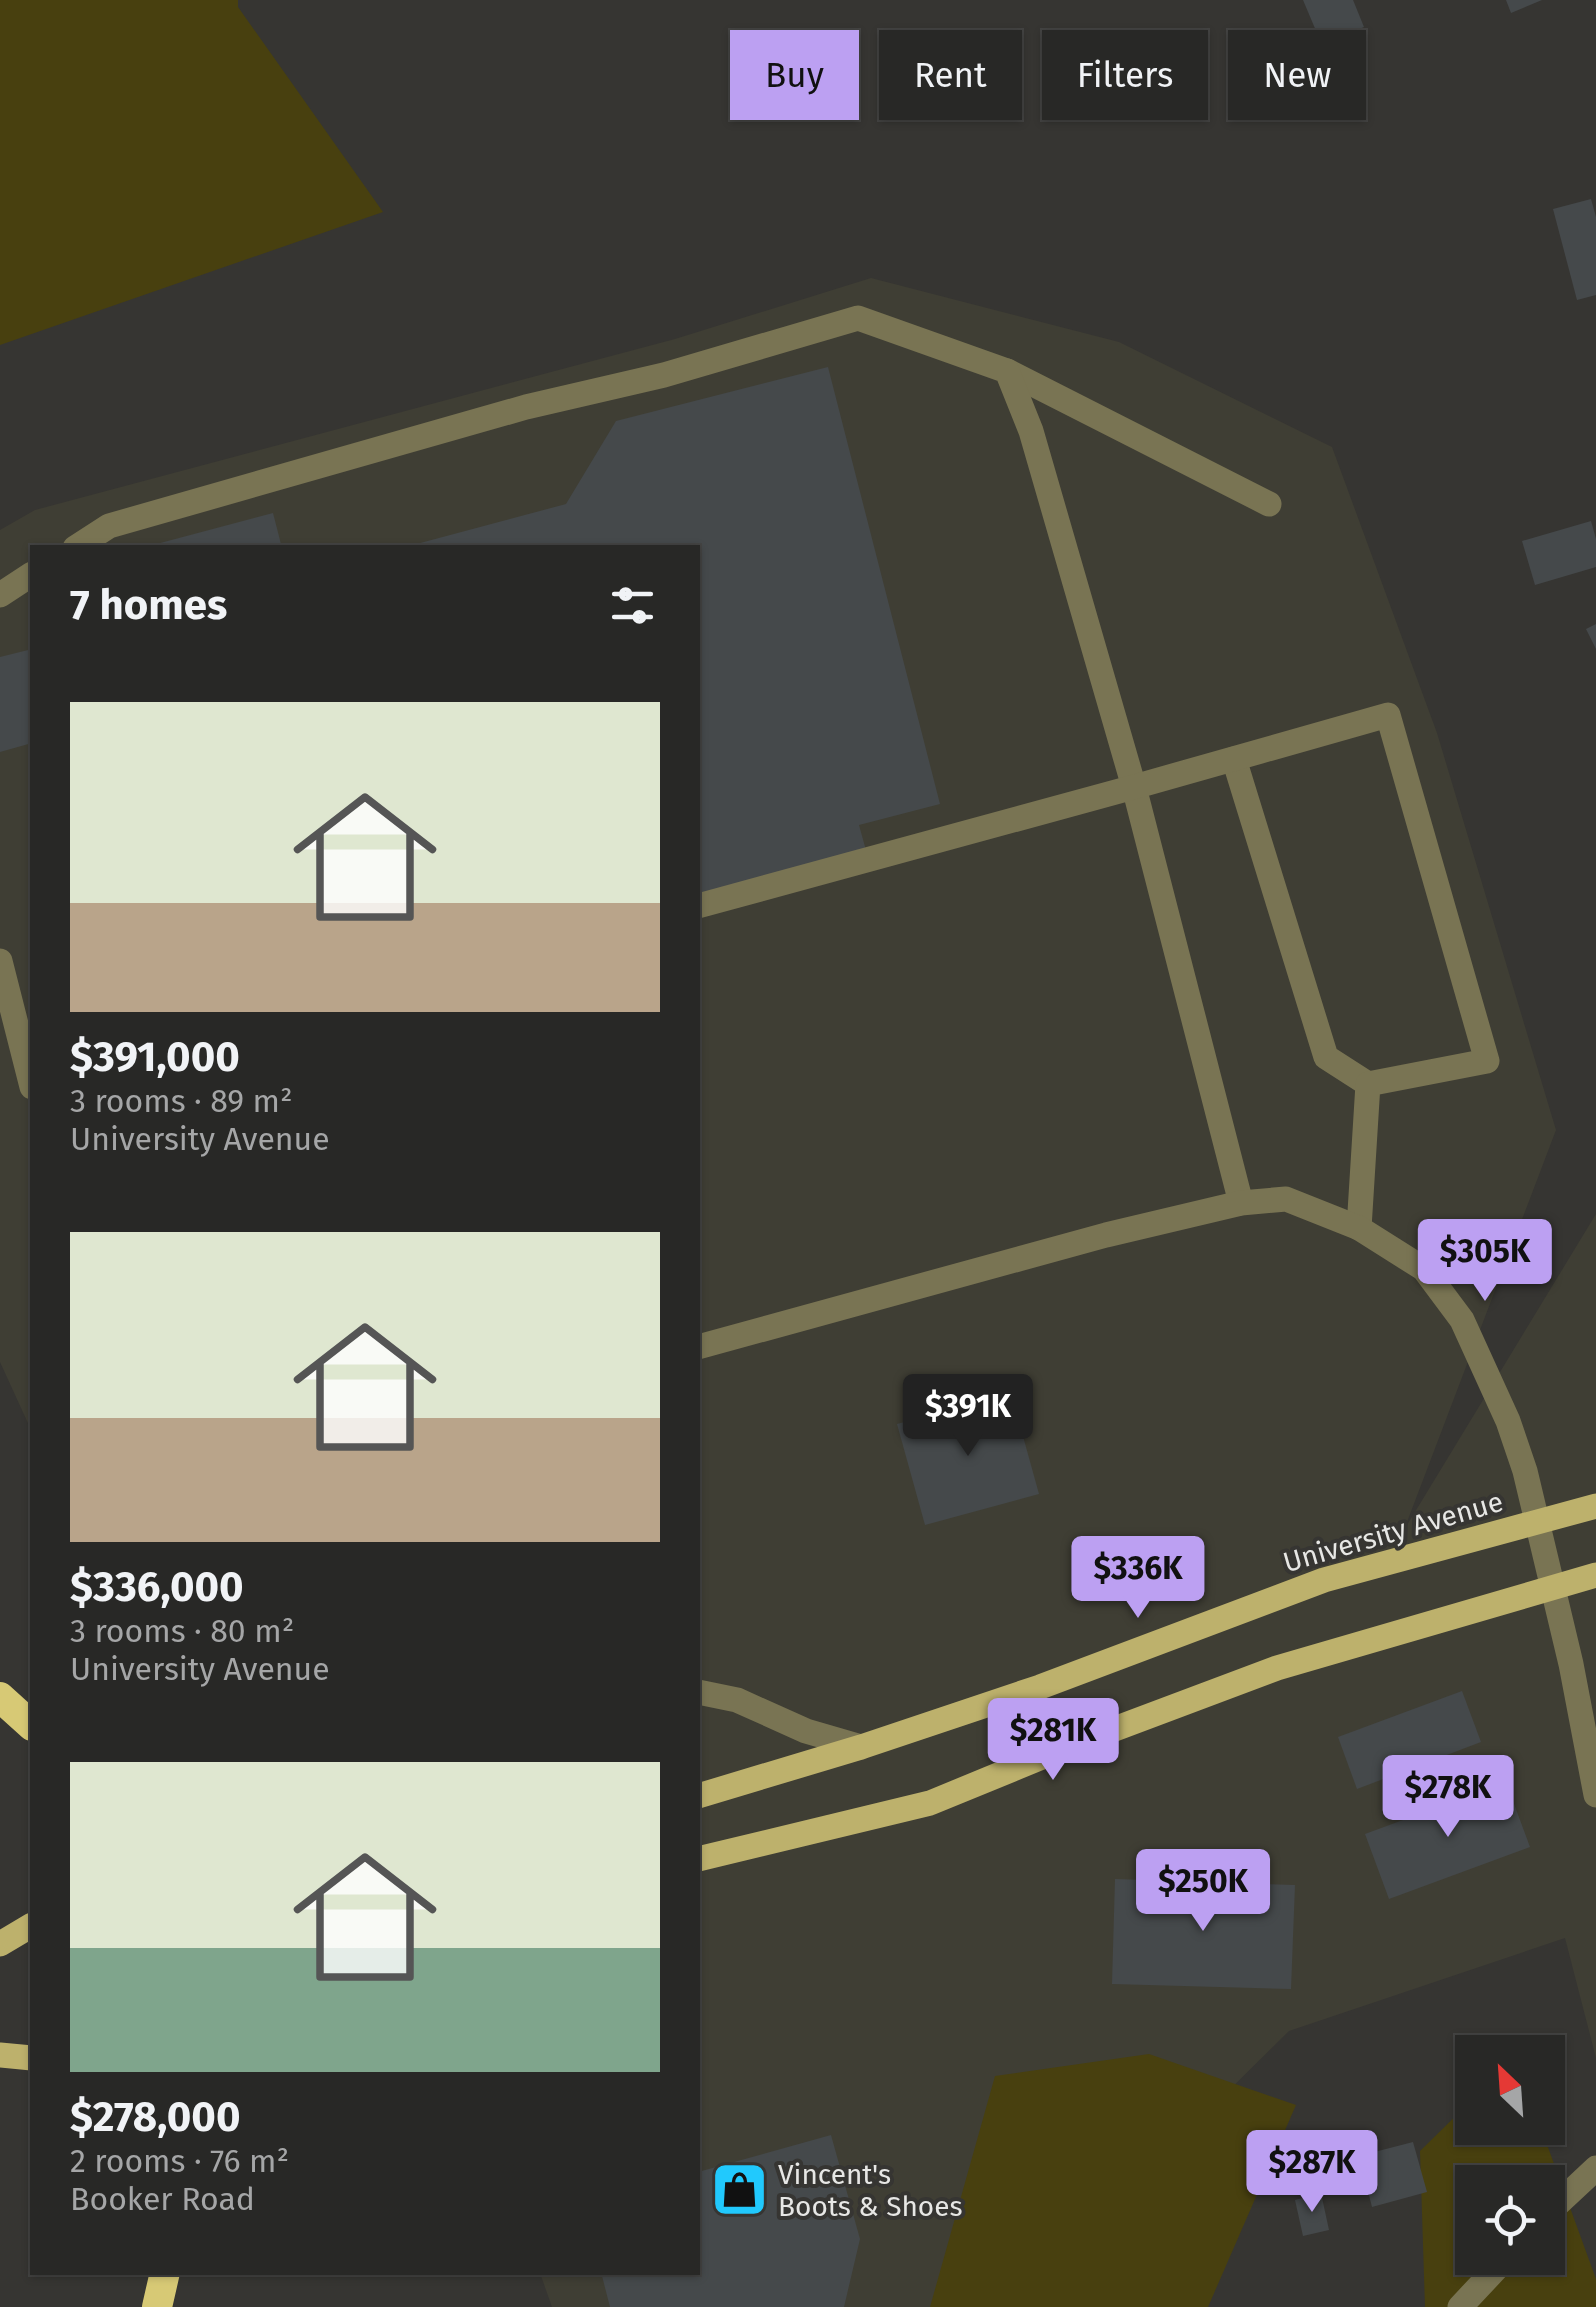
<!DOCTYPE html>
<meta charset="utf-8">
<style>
body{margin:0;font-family:"Fira Sans",sans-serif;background:#343432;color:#f1f3f6;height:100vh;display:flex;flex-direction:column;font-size:38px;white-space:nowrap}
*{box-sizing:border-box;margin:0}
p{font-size:32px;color:#a5a6a7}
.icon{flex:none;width:55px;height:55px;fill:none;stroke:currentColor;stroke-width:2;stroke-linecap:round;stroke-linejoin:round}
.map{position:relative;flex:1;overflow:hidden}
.details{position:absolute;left:30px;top:545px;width:670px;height:1730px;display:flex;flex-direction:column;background:#282826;border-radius:0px;box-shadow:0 2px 8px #0004,0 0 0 2px #444443}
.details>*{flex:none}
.guide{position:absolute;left:730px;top:30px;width:715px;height:90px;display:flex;gap:20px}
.needle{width:65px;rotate:335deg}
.tools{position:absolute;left:1455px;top:2035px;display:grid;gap:20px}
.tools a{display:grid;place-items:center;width:110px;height:110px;border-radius:0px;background:#282826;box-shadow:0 2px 8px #0004,0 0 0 2px #444443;font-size:50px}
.price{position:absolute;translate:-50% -85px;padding:0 22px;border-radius:10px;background:#bca0f2;color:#111;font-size:32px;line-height:65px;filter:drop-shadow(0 2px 5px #0008)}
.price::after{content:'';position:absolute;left:50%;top:60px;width:30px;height:22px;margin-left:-15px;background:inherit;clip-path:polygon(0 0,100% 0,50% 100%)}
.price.selected{background:#222;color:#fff}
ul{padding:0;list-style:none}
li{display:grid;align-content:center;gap:20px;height:530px;padding:0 40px}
li span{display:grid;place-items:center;height:310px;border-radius:0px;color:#555}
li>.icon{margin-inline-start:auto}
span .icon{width:180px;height:180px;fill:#fffc;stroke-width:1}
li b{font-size:42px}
h2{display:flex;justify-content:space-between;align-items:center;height:120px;padding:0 40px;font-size:42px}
.pill{padding:0 35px;border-radius:0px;background:#282826;box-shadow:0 2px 8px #0004,0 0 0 2px #444443;font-size:35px;line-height:90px}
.pill.selected{background:#bca0f2;color:#111}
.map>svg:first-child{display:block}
</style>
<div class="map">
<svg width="1596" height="2307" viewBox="0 0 1596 2307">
<rect width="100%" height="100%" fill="#363532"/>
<path fill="#3f3e34" d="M871 278 1119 342 1332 447 1437 733 1556 1130 1404 1530 1596 1214V2058L1565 1938 1289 2031 1010 2307H552L540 2273 698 2272V548H32V1432L0 1362V530L35 510 675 339Z"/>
<g fill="#48400f" fill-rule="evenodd">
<path d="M0 0H238V7L383 212 0 345Z"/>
<path d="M1149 2054 1296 2105 1208 2307H930L995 2076Z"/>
<path d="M1472 2100V2128H1541L1596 2279V2307H1425L1420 2151ZM1472 2182H1548V2258H1472Z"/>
</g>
<g fill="#45494b">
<path d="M1303 0H1353L1364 27 1322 45Z"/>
<path d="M1506 0H1542L1511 13Z"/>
<path d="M1591 199 1596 217V295L1577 300 1553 209Z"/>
<path d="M828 367 940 804 859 825 867 854 698 898V548L409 546 566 504 616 421Z"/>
<path d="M273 513 282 548H149V546Z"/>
<path d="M1591 521 1596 539V567L1535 585 1522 541Z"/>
<path d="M1596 624V649L1586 629Z"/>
<path d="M32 649V743L0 752V657Z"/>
<path d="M1011 1393 1039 1494 925 1525 897 1424Z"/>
<path d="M1462 1691 1481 1742 1357 1789 1338 1737Z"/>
<path d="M1506 1782 1530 1847 1389 1899 1365 1834Z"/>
<path d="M1115 1879 1295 1885 1291 1989 1112 1984Z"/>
<path d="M831 2135 860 2239 844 2307H610L601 2272H698V2172Z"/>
<path d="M1413 2142 1427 2192 1372 2207 1359 2156Z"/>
<path d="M1321 2193 1329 2230 1303 2236 1295 2200Z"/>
</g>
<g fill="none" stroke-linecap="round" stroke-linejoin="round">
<g stroke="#797453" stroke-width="25">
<path d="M1007 371 1269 504"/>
<path d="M75 548 109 526 526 407 664 375 858 318 1007 371 1031 431 1134 787 1241 1203"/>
<path d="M0 595 32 574"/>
<path d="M1234 759 1326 1057 1368 1084"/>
<path d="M698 906 1134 787 1388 715 1487 1061 1368 1084 1359 1228"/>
<path d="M0 961 32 1087"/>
<path d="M698 1347 1106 1235 1241 1203 1286 1199 1359 1228 1424 1269 1462 1320 1508 1421 1525 1471 1571 1664 1596 1795"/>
<path d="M698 1692 737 1700 806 1731 861 1747"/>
<path d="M1548 2213 1596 2168"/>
<path d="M1460 2307 1506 2258"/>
</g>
<g stroke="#bdb16c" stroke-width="25">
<path d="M698 1796 861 1747 1040 1687 1324 1580 1596 1506"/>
<path d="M698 1859 930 1803 1064 1748 1277 1668 1596 1575"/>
<path d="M0 1944 32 1925"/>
<path d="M0 2055 32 2058"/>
</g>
<g stroke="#d7c975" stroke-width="30">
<path d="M0 1697 32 1726"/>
<path d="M157 2307 165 2272"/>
</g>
</g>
<defs>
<symbol id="shop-square" viewBox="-11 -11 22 22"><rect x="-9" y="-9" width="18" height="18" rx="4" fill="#21c9fd" stroke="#363532"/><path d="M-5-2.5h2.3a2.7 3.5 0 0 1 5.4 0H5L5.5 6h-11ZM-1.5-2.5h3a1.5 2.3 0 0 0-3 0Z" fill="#111"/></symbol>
</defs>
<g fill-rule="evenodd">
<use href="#shop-square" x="708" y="2158" width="63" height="63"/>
</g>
<g text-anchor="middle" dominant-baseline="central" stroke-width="8" stroke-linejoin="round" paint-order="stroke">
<g font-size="28" fill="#e7e7e5" stroke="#363532">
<text transform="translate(1393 1532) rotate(-16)">University Avenue</text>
</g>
<g font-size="28" fill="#e7e7e5" stroke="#363532" text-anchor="start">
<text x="778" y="2174">Vincent's<tspan x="778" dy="32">Boots &amp; Shoes</tspan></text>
</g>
</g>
</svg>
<div class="tools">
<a><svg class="needle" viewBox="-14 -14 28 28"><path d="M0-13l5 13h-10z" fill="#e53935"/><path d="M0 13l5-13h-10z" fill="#a5a6a7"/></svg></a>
<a><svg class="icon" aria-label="locate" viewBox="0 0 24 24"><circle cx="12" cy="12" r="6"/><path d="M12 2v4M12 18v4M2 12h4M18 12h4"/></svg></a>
</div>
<b class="price" style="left:1485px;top:1304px">$305K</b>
<b class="price selected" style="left:968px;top:1459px">$391K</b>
<b class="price" style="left:1138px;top:1621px">$336K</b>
<b class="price" style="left:1053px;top:1783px">$281K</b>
<b class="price" style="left:1448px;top:1840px">$278K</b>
<b class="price" style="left:1203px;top:1934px">$250K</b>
<b class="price" style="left:1312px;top:2215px">$287K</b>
<div class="guide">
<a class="pill selected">Buy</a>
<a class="pill">Rent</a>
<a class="pill">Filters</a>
<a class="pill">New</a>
</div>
<section class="details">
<h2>7 homes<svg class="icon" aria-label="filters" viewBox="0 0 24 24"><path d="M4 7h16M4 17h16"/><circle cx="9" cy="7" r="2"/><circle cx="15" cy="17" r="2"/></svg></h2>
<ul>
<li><span style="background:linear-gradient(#dfe7d0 65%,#b9a48a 0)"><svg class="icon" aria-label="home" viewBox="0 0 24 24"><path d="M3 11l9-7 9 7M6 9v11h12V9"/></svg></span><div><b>$391,000</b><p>3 rooms · 89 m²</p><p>University Avenue</p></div></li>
<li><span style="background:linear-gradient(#dfe7d0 60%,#b9a48a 0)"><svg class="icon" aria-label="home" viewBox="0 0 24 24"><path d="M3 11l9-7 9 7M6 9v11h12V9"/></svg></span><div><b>$336,000</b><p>3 rooms · 80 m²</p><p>University Avenue</p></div></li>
<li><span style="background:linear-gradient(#dfe7d0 60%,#7fa58c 0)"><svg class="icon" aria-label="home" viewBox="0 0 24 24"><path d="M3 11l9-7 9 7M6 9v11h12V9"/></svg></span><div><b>$278,000</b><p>2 rooms · 76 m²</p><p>Booker Road</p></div></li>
</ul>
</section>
</div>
